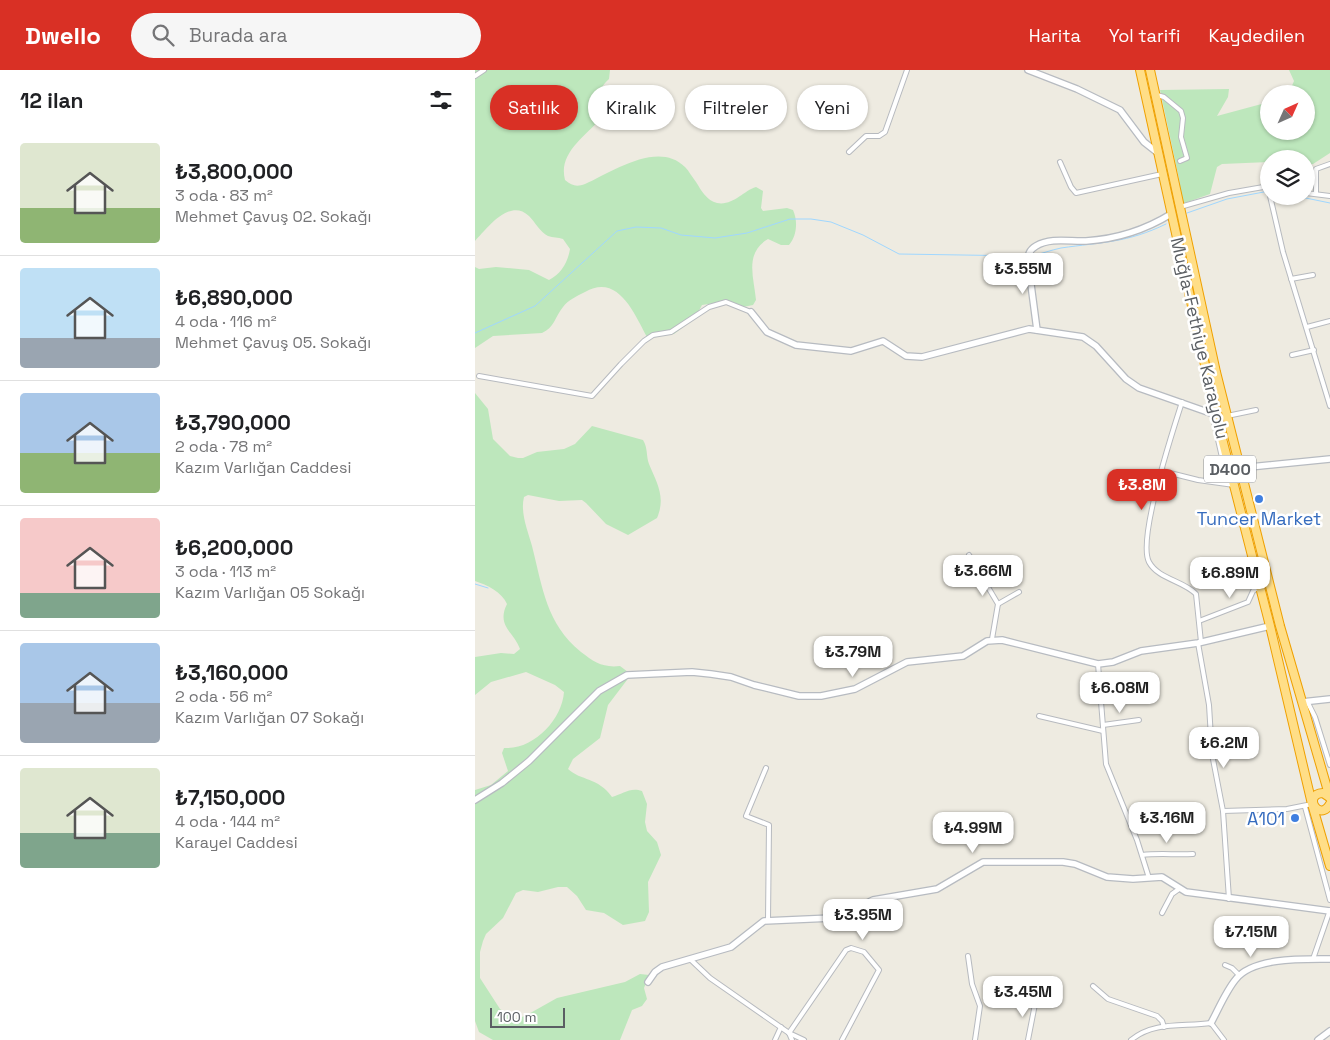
<!DOCTYPE html>
<html lang="tr">
<meta charset="utf-8">
<style>
body{margin:0;font-family:"Space Grotesk",sans-serif;background:#f6f6f6;color:#202124;height:100vh;display:flex;flex-direction:column;font-size:19px;white-space:nowrap}
*{box-sizing:border-box;margin:0}
p{font-size:16px;color:#757577}
.icon{flex:none;width:28px;height:28px;fill:none;stroke:currentColor;stroke-width:2;stroke-linecap:round;stroke-linejoin:round}
.map{position:relative;flex:1;overflow:hidden}
.sheet{display:flex;flex-direction:column;background:#fff;width:475px}
.sheet>*{flex:none}
.guide{position:absolute;left:15px;top:15px;width:475px;height:45px;display:flex;gap:10px}
.needle{width:32px;rotate:45deg}
.fabs{position:absolute;left:785px;top:15px;display:grid;gap:10px}
.fabs a{display:grid;place-items:center;width:55px;height:55px;border-radius:50%;background:#fff;box-shadow:0 1px 4px #0004;font-size:25px}
.scale{position:absolute;left:15px;bottom:12px;width:75px;box-sizing:border-box;padding-left:5px;border:2px solid #5a5e63;border-top:0;font-size:14px;line-height:18px;white-space:nowrap;color:#5a5e63;-webkit-text-stroke:4px #fff;paint-order:stroke}
.price{position:absolute;translate:-50% -42px;padding:0 11px;border-radius:10px;background:#fff;color:#222;font-size:16px;line-height:32px;filter:drop-shadow(0 1px 2px #0008)}
.price::after{content:'';position:absolute;left:50%;top:30px;width:15px;height:11px;margin-left:-8px;background:inherit;clip-path:polygon(0 0,100% 0,50% 100%)}
.price.active{background:#d93025;color:#fff}
ul{padding:0;list-style:none}
li{display:flex;align-items:center;gap:15px;height:125px;padding:0 20px}
li+li{border-top:1px solid #e0e0e0}
li span{display:grid;place-items:center;flex:none;width:140px;height:100px;border-radius:5px;color:#555}
li>.icon{margin-inline-start:auto}
span .icon{width:60px;height:60px;fill:#fffc;stroke-width:1}
li b{font-size:21px}
h2{display:flex;justify-content:space-between;align-items:center;height:60px;padding:0 20px;font-size:21px}
.pill{padding:0 18px;border-radius:22px;background:#fff;box-shadow:0 1px 4px #0004;font-size:18px;line-height:45px}
.pill.active{background:#d93025;color:#fff}
header{display:flex;align-items:center;gap:30px;box-sizing:border-box;height:70px;padding:0 25px;background:#d93025;color:#fff}
header strong{font-size:24px}
nav{display:flex;gap:28px;margin-inline-start:auto;font-size:18px}
.search{width:350px;height:45px;background:#f6f6f6;display:flex;align-items:center;gap:12px;box-sizing:border-box;padding:0 18px;border-radius:28px;color:#757577;font-size:19px}
main{display:flex;flex:1;min-height:0}
.map>svg:first-child{display:block}
</style>
<header>
<strong>Dwello</strong>
<div class="search"><svg class="icon" aria-label="search" viewBox="0 0 24 24"><circle cx="10" cy="10" r="6"/><path d="M15 15l6 6"/></svg>Burada ara</div>
<nav><a>Harita</a><a>Yol tarifi</a><a>Kaydedilen</a></nav>
</header>
<main>
<section class="sheet">
<h2>12 ilan<svg class="icon" aria-label="filters" viewBox="0 0 24 24"><path d="M4 7h16M4 17h16"/><circle cx="9" cy="7" r="2"/><circle cx="15" cy="17" r="2"/></svg></h2>
<ul>
<li><span style="background:linear-gradient(#dfe7d0 65%,#8fb573 0)"><svg class="icon" aria-label="home" viewBox="0 0 24 24"><path d="M3 11l9-7 9 7M6 9v11h12V9"/></svg></span><div><b>₺3,800,000</b><p>3 oda · 83 m²</p><p>Mehmet Çavuş 02. Sokağı</p></div></li>
<li><span style="background:linear-gradient(#bfe0f5 70%,#9aa5b1 0)"><svg class="icon" aria-label="home" viewBox="0 0 24 24"><path d="M3 11l9-7 9 7M6 9v11h12V9"/></svg></span><div><b>₺6,890,000</b><p>4 oda · 116 m²</p><p>Mehmet Çavuş 05. Sokağı</p></div></li>
<li><span style="background:linear-gradient(#a9c7e8 60%,#8fb573 0)"><svg class="icon" aria-label="home" viewBox="0 0 24 24"><path d="M3 11l9-7 9 7M6 9v11h12V9"/></svg></span><div><b>₺3,790,000</b><p>2 oda · 78 m²</p><p>Kazım Varlığan Caddesi</p></div></li>
<li><span style="background:linear-gradient(#f6c9c9 75%,#7fa58c 0)"><svg class="icon" aria-label="home" viewBox="0 0 24 24"><path d="M3 11l9-7 9 7M6 9v11h12V9"/></svg></span><div><b>₺6,200,000</b><p>3 oda · 113 m²</p><p>Kazım Varlığan 05 Sokağı</p></div></li>
<li><span style="background:linear-gradient(#a9c7e8 60%,#9aa5b1 0)"><svg class="icon" aria-label="home" viewBox="0 0 24 24"><path d="M3 11l9-7 9 7M6 9v11h12V9"/></svg></span><div><b>₺3,160,000</b><p>2 oda · 56 m²</p><p>Kazım Varlığan 07 Sokağı</p></div></li>
<li><span style="background:linear-gradient(#dfe7d0 65%,#7fa58c 0)"><svg class="icon" aria-label="home" viewBox="0 0 24 24"><path d="M3 11l9-7 9 7M6 9v11h12V9"/></svg></span><div><b>₺7,150,000</b><p>4 oda · 144 m²</p><p>Karayel Caddesi</p></div></li>
</ul>
</section>
<div class="map">
<svg width="855" height="970" viewBox="0 0 855 970">
<rect width="100%" height="100%" fill="#eeebe1"/>
<g fill="#bde7bc">
<path d="M0 0H135L134 9C117 24 132 31 125 49 110 67 83 83 90 110 97 116 102 117 110 114 137 102 183 70 210 97 214 101 217 107 221 112 226 120 232 131 242 133 258 136 268 121 281 117L288 121 286 138 288 141 312 138 318 140C323 151 322 166 314 175H306L293 169C269 183 279 208 281 230L278 235 268 237 253 231 227 235 220 248 199 264 172 267C159 243 143 203 110 222 102 226 93 230 88 237 80 247 79 258 67 263L18 266 0 278V197L4 199 21 197 54 200 74 210C86 204 93 192 95 179L88 169C83 167 78 168 73 166 65 162 60 152 54 146 34 127 11 160 0 171Z"/>
<path d="M814 0H855V83L838 94 832 95 831 89H794V92L747 94 742 97 735 124 707 134 704 109 685 20 754 19 753 27 742 46 794 32V61H831V24H810L816 18 819 11Z"/>
<path d="M0 323 13 339 18 369 35 386 43 388H48L62 382 89 379 100 374 117 356 168 370C173 378 171 386 174 394 182 413 191 427 182 448L153 465 131 454 111 433 107 430 84 431 53 425 49 427C45 443 53 461 57 476 68 519 71 553 106 582 119 592 128 598 145 596L153 602 152 610 133 635 125 668 98 689 93 699C106 711 123 707 137 727 148 724 155 717 167 721L172 734 170 752 172 761 182 772 186 785 173 812 174 842 170 851 148 855 129 843 111 840 102 826 92 817H83L63 822 48 820 41 823 28 848 11 864 8 871 5 882V908L25 939 39 949 50 946 82 928 150 912 165 904 174 905 169 918 172 929 167 936 157 940 145 970H18L4 962 0 951V720L16 715 33 701 27 683 29 678C58 680 87 650 89 622L80 615 51 602 16 612 0 625V587L26 583 39 584 45 579C39 562 21 556 32 534 27 522 12 515 0 511Z"/>
</g>
<g fill="none" stroke-linecap="round" stroke-linejoin="round">
<g stroke="#a0d7ff" stroke-width="1">
<path d="M821 126 855 133"/>
<path d="M712 143 752 129 794 121"/>
<path d="M556 186C566 184 576 180 586 178 627 172 652 173 691 154"/>
<path d="M0 263 60 236 142 161 161 157 186 158 206 165 240 168 272 163 315 149H336L356 152 388 165 424 184 550 186"/>
<path d="M0 514 13 518"/>
</g>
<defs>
<g id="street">
<path d="M0 6 9 0"/>
<path d="M682 25 689 27 706 41 708 48 706 67 712 88 705 91"/>
<path d="M374 82 391 66H404L410 62 432 0"/>
<path d="M585 92 596 117 601 123 687 104"/>
<path d="M831 123 855 126"/>
<path d="M841 124V99L855 94"/>
<path d="M795 126 808 182 855 336"/>
<path d="M705 137 754 123 794 116"/>
<path d="M816 209 838 205"/>
<path d="M832 257 855 251"/>
<path d="M817 285 839 280"/>
<path d="M4 306 117 326 146 294 169 271 178 265 196 262 234 237 251 232 276 242"/>
<path d="M707 332C698 360 662 469 674 492 683 509 709 511 721 524L726 572"/>
<path d="M737 343 753 414"/>
<path d="M752 346 781 340"/>
<path d="M687 401 723 410 759 415"/>
<path d="M494 485 523 534 517 569"/>
<path d="M523 534 544 522"/>
<path d="M724 551 773 532 778 521 785 516"/>
<path d="M723 573 734 635 737 684 748 741 754 829"/>
<path d="M623 594 631 694 662 770 674 808"/>
<path d="M832 631 840 647 855 695"/>
<path d="M564 646 628 661"/>
<path d="M628 655 664 650"/>
<path d="M291 698 271 746 294 755 293 850"/>
<path d="M830 737 855 830"/>
<path d="M748 741 812 739 837 734"/>
<path d="M667 785C684 783 701 785 718 784"/>
<path d="M687 843 697 824 704 819"/>
<path d="M493 886 497 914 505 936 500 970"/>
<path d="M215 889 235 908 314 963 329 970"/>
<path d="M838 889 855 840"/>
<path d="M750 895 757 898 764 905"/>
<path d="M618 916 633 929 682 946 687 951 689 957"/>
<path d="M314 963 371 880 376 878 389 882 404 900 367 970"/>
<path d="M314 963 317 970"/>
<path d="M300 970 306 957"/>
<path d="M553 970 561 929"/>
<path d="M656 970C679 951 708 957 736 953L749 970"/>
</g>
<g id="secondary">
<path d="M553 0 602 19 645 40 669 72 683 83"/>
<path d="M276 242 292 262 321 275 376 281 408 271 431 286 447 287 554 259 608 267 621 276 651 309 664 318 741 345"/>
<path d="M562 260 553 192C553 185 554 180 561 176 576 167 596 172 611 171 642 169 670 160 696 144"/>
<path d="M765 398 855 389"/>
<path d="M827 632 855 629"/>
<path d="M0 730 27 713 54 691 124 621 152 605 217 602 236 604 256 607 279 615 324 626H346L380 619 432 592 488 586 512 571 527 570 623 594 638 592 666 581 723 573 795 556"/>
<path d="M173 912 180 902 187 897 256 877 289 851 357 848 374 842 398 830 462 819 508 792H588L600 794 632 807 658 809 687 807 711 822 855 841"/>
<path d="M736 953C744 938 751 921 761 909 778 887 830 889 855 889"/>
<path d="M843 970 855 961"/>
</g>
<g id="highway">
<path d="M665 0 741 345 795 556 837 734 855 796"/>
<path d="M675 0 741 302 805 556 855 728"/>
<path d="M854 727 848 723C827 724 844 753 855 734"/>
</g>
</defs>
<use href="#street" stroke="#b7babf" stroke-width="6"/>
<use href="#secondary" stroke="#b7bbc1" stroke-width="8"/>
<use href="#highway" stroke="#efa000" stroke-width="10"/>
<use href="#street" stroke="#fff" stroke-width="4"/>
<use href="#secondary" stroke="#fff" stroke-width="5.5"/>
<use href="#highway" stroke="#ffde87" stroke-width="8"/>
</g>
<g fill="#3f7fe0" stroke="#fff" stroke-width="2">
<circle cx="784" cy="429" r="5"/>
<circle cx="820" cy="748" r="5"/>
</g>
<g text-anchor="middle" dominant-baseline="central" stroke-width="5" stroke-linejoin="round" paint-order="stroke">
<rect fill="#fff" stroke="#8c8e92" stroke-width="1" x="729" y="385.5" width="52" height="27" rx="4"/>
<g font-size="16" font-weight="bold" fill="#5a5e63">
<text x="755" y="399">D400</text>
</g>
<g font-size="18" fill="#5a5e63" stroke="#fff">
<text transform="translate(725 268) rotate(77)">Muğla-Fethiye Karayolu</text>
</g>
<g font-size="18" fill="#366cbe" stroke="#fff">
<text x="784" y="448">Tuncer Market</text>
<text x="810" y="748" text-anchor="end">A101</text>
</g>
</g>
</svg>
<div class="fabs">
<a><svg class="needle" viewBox="-14 -14 28 28"><path d="M0-13l5 13h-10z" fill="#e53935"/><path d="M0 13l5-13h-10z" fill="#757577"/></svg></a>
<a><svg class="icon" aria-label="layers" viewBox="0 0 24 24"><path d="M12 4l9 5-9 5-9-5zM3 14l9 5 9-5"/></svg></a>
</div>
<div class="scale">100 m</div>
<b class="price" style="left:548px;top:225px">₺3.55M</b>
<b class="price active" style="left:667px;top:441px">₺3.8M</b>
<b class="price" style="left:508px;top:527px">₺3.66M</b>
<b class="price" style="left:755px;top:529px">₺6.89M</b>
<b class="price" style="left:378px;top:608px">₺3.79M</b>
<b class="price" style="left:645px;top:644px">₺6.08M</b>
<b class="price" style="left:749px;top:699px">₺6.2M</b>
<b class="price" style="left:692px;top:774px">₺3.16M</b>
<b class="price" style="left:498px;top:784px">₺4.99M</b>
<b class="price" style="left:388px;top:871px">₺3.95M</b>
<b class="price" style="left:776px;top:888px">₺7.15M</b>
<b class="price" style="left:548px;top:948px">₺3.45M</b>
<div class="guide">
<a class="pill active">Satılık</a>
<a class="pill">Kiralık</a>
<a class="pill">Filtreler</a>
<a class="pill">Yeni</a>
</div>
</div>
</main>
